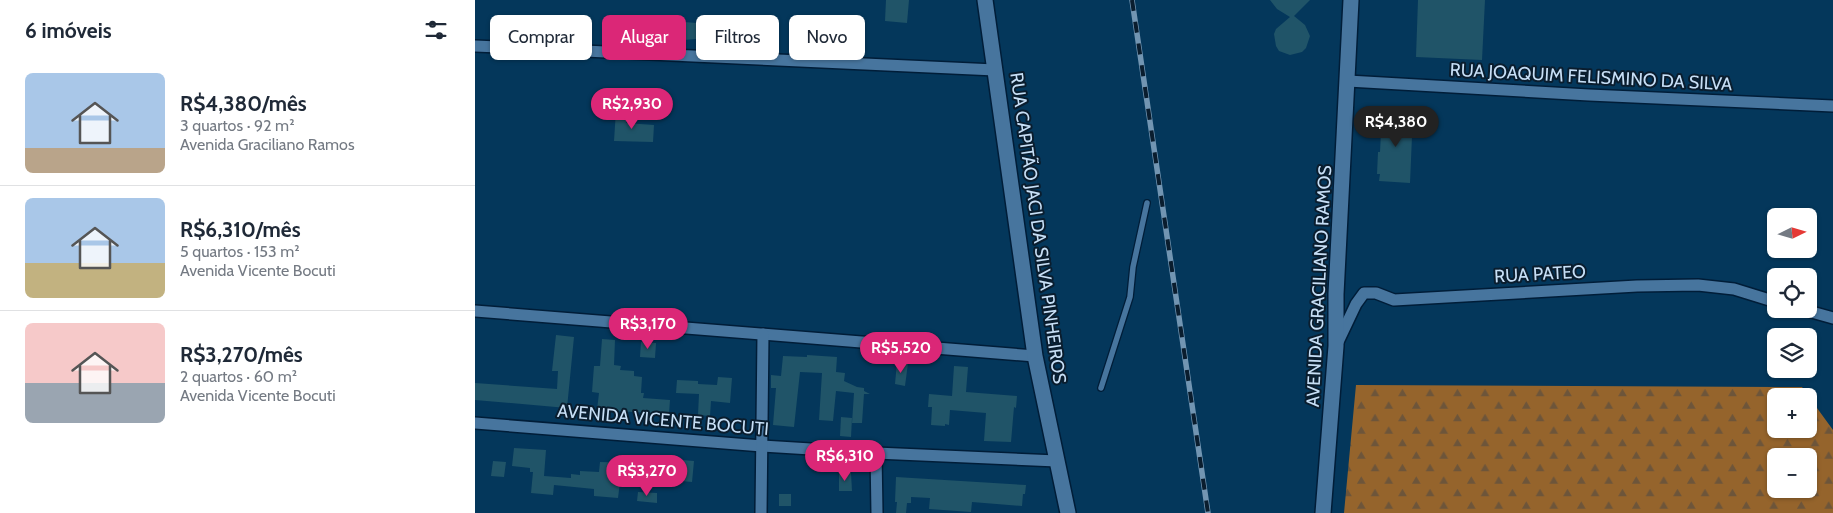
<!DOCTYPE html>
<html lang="pt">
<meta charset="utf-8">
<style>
body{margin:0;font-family:Cabin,sans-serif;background:#f2f2f3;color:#1f2937;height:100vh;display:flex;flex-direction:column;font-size:19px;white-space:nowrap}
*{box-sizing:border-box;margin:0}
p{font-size:16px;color:#747a83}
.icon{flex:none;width:28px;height:28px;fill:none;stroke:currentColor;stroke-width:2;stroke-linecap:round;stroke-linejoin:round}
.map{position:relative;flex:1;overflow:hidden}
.side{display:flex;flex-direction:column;background:#fff;width:475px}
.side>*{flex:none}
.guide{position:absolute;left:15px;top:15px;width:475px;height:45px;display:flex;gap:10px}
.needle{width:32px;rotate:85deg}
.buttons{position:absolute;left:1292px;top:208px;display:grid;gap:10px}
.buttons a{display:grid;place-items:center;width:50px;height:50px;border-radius:8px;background:#fff;box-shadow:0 1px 4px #0004;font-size:25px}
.price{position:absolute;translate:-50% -42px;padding:0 11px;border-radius:18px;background:#db2777;color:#fff;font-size:16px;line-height:32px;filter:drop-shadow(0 1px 2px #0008)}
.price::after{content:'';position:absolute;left:50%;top:30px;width:15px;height:11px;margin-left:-8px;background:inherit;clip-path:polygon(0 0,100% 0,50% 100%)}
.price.active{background:#222;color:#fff}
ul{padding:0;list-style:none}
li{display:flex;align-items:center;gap:15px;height:125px;padding:0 25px}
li+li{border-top:1px solid #e0e1e3}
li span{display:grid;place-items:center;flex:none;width:140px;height:100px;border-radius:8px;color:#555}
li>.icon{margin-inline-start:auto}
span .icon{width:60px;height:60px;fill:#fffc;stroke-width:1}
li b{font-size:21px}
h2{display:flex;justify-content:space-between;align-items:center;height:60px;padding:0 25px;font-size:21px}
.pill{padding:0 18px;border-radius:8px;background:#fff;box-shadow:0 1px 4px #0004;font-size:18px;line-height:45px}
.pill.active{background:#db2777;color:#fff}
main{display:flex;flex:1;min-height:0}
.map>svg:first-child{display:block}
</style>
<main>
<section class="side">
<h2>6 imóveis<svg class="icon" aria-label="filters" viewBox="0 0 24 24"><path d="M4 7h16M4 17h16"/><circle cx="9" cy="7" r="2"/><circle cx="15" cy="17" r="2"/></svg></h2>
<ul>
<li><span style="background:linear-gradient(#a9c7e8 75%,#b9a48a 0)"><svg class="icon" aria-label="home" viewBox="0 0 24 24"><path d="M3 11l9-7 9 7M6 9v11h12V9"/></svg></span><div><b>R$4,380/mês</b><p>3 quartos · 92 m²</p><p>Avenida Graciliano Ramos</p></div></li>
<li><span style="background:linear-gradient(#a9c7e8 65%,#c2b280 0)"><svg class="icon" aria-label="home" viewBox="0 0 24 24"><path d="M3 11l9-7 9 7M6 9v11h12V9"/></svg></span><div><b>R$6,310/mês</b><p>5 quartos · 153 m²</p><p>Avenida Vicente Bocuti</p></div></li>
<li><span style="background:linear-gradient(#f6c9c9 60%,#9aa5b1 0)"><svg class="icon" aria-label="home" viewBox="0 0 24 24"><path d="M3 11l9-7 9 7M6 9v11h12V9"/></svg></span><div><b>R$3,270/mês</b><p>2 quartos · 60 m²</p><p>Avenida Vicente Bocuti</p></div></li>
</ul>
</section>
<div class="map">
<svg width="1358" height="513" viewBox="0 0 1358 513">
<defs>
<pattern id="forest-firs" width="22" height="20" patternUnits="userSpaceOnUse" patternTransform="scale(1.25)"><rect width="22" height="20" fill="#95642c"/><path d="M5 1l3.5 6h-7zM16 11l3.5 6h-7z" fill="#6d553a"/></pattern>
</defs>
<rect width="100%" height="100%" fill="#04375b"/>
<path fill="url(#forest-firs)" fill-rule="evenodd" d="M881 385 1327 387 1334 396H1301V429H1334V397L1358 430V513H869ZM1301 456H1334V489H1301Z"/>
<g fill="#205468">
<path d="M411 0H434L432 23 410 21Z"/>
<path d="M795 0H835L819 16 830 25 835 36 831 48 827 52 815 55 804 51 801 46 799 34 801 29 815 17 802 9Z"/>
<path d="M943 0H1010L1007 60 941 57Z"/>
<path d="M209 22 222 23 221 39 209 40Z"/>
<path d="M141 110H152L151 123 179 125 178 142 139 141Z"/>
<path d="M907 112 938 113 935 183 904 181 905 174H902L903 152H905Z"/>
<path d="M81 335 99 337 92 408 0 400V383L82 389 83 371H77Z"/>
<path d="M127 339 140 340 139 365 146 366 145 370 159 371V376L167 377 166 393H169L168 398 195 400 194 414 122 410 124 393 117 392 119 366H125Z"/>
<path d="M166 342 181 343 180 358 165 357Z"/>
<path d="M332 355 362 357 361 372 370 373 369 381 382 387 389 388V391L395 394H389L387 423H377L379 393 361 391 358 421 344 420 347 373 325 372 319 427 298 425 301 388H296V375L306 376 308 356 332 357Z"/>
<path d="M422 362 433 363 430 386 420 384Z"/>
<path d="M479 366 493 367 491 392 542 396 541 408 539 407 536 442 509 441 511 413 475 410 474 425 470 424V426L456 425 457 407H453L454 394 477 396Z"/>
<path d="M243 377 257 378 255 403 236 401 235 416 223 415 224 394 201 393 202 380 223 381V384L242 385Z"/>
<path d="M366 417 377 418 376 437 365 436Z"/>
<path d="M39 448 71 450 69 476 96 478V474L105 475V471L124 472 125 462 161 463V483L145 482 143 498 119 496V489L79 485 78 495 56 493 58 472H55V468L37 466Z"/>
<path d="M171 457 219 461 217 482 206 481 207 472 167 470 168 460H170Z"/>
<path d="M18 461 31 462 29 477 16 476Z"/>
<path d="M364 473H376L377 491H364Z"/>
<path d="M421 477 551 485 550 494H548L547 506 497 502 496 512 454 509 455 498 436 497V503H432L431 513H421L422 502H420Z"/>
<path d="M163 492 182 493V503L162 501Z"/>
<rect x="304" y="494" width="12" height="12"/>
</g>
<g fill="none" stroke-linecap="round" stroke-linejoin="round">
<defs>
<path id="lane" d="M626 388 655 297 658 267 672 203"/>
<g id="street">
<path d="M0 46 520 70"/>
<path d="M873 81 1114 95 1358 106"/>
<path d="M1326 309 1358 318"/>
<path d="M0 311 560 356"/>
<path d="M863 342 881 304 889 293H901L919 300 1162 286 1223 285 1259 289 1301 302"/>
<path d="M0 423 287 446 401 453 582 461"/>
<path d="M401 453 402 513"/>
<path d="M286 513 288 334"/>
</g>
<g id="secondary">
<path d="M510 0 560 356 593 513"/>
<path d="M848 513 861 346V294L876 0"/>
</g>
</defs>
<use href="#lane" stroke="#001d38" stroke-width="8"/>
<use href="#street" stroke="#001d38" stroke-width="14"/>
<use href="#secondary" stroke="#001d38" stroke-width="18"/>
<use href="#lane" stroke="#47759e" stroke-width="5.5"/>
<use href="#street" stroke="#47759e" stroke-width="11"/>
<use href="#secondary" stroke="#47759e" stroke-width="15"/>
<defs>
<path id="rail" d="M657 0 733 513"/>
</defs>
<use href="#rail" stroke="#7295b2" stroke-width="5.5"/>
<use href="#rail" stroke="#0a1d2e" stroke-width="4" stroke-dasharray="11" stroke-linecap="butt"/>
</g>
<g text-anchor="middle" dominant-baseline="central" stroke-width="4" stroke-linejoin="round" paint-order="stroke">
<g font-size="18" fill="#c7dff6" stroke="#0a1d2e">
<text transform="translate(1116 77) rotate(3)">RUA JOAQUIM FELISMINO DA SILVA</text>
<text transform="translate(563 228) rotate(82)">RUA CAPITÃO JACI DA SILVA PINHEIROS</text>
<text transform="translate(1065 274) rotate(-3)">RUA PATEO</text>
<text transform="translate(844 286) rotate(-87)">AVENIDA GRACILIANO RAMOS</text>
<text transform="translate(188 420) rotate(5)">AVENIDA VICENTE BOCUTI</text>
</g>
</g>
</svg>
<div class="buttons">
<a><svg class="needle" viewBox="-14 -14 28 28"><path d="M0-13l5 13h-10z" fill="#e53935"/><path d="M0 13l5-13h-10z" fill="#747a83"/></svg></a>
<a><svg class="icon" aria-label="locate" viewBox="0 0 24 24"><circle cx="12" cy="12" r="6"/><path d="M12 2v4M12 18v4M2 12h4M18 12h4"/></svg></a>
<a><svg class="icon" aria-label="layers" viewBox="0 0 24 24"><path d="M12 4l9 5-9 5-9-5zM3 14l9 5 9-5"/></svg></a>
<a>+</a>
<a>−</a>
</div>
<b class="price" style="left:157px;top:130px">R$2,930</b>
<b class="price active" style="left:921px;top:148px">R$4,380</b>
<b class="price" style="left:173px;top:350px">R$3,170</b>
<b class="price" style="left:426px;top:374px">R$5,520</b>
<b class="price" style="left:370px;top:482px">R$6,310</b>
<b class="price" style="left:172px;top:497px">R$3,270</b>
<div class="guide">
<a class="pill">Comprar</a>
<a class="pill active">Alugar</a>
<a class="pill">Filtros</a>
<a class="pill">Novo</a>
</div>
</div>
</main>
